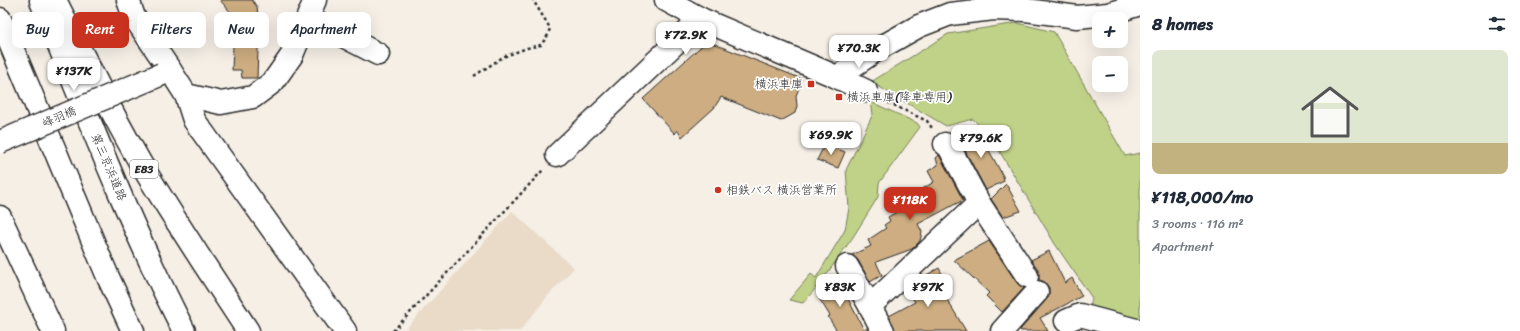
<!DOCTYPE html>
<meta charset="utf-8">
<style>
body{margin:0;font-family:Sriracha,"Klee One",sans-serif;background:#f6f6f7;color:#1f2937;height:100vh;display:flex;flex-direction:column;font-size:15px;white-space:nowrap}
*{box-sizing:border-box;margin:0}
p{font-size:13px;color:#747a83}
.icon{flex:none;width:22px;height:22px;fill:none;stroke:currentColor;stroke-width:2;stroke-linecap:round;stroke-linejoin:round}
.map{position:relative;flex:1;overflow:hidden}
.side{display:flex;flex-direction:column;background:#fff;width:380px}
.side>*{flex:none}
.banner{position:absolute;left:12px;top:12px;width:380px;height:36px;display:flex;gap:8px}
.controls{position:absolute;left:1092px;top:12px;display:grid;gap:8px}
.controls a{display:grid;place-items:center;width:36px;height:36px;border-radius:8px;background:#fff;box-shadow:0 4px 16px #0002;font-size:20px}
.price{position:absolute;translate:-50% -34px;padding:0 9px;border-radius:8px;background:#fff;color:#222;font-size:13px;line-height:26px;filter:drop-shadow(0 1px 2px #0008)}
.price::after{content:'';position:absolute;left:50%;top:24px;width:12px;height:9px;margin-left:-6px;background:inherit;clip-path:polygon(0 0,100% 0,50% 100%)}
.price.active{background:#c8321e;color:#fff}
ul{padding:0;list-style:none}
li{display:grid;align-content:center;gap:8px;height:212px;padding:0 12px}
li span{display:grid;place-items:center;height:124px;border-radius:8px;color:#555}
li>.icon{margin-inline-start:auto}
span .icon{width:72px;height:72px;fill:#fffc;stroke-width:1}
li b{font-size:17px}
h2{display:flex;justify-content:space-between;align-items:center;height:48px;padding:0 12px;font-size:17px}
.chip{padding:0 14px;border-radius:8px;background:#fff;box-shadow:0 4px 16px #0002;font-size:14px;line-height:36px}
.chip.active{background:#c8321e;color:#fff}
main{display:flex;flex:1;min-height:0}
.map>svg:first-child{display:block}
</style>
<main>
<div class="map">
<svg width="1140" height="331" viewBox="0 0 1140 331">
<rect width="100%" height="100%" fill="#f5efe6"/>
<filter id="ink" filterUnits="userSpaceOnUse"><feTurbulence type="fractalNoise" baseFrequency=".025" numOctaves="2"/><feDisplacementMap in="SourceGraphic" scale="8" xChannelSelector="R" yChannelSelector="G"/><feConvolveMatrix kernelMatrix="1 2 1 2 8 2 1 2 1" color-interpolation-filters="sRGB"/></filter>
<g filter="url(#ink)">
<path fill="#e9dbc8" d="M512 211 574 268 547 297 520 331H404Z"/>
<g fill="#c0d287" stroke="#767e59">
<path d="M1017 23 1054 32 1125 156 1140 153V322L1089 310 1092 298 1055 244 991 137 973 119 946 126 871 82 948 34Z"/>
<path d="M871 102 917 123 920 127 879 183 878 197 853 237 821 282 803 303 789 300 811 274 816 278 845 230 849 208 846 170 873 114Z"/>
</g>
<g fill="#cdad81" stroke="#2b2b2b">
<path d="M220 0H252L257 7 259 22 257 78H242L241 70H232L234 22 232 14Z"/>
<path d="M707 41 802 79 796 96 797 106 795 113 781 121 721 97 714 108 682 137 677 130 675 134 643 99Z"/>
<path d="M969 127 974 134 977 131 986 145 1003 176 1004 181 986 190 960 141 956 137Z"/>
<path d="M825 144 845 152 838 168 817 160Z"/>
<path d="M939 155 963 200 918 224 922 232 920 241 912 249 876 262 882 275 870 282 858 260 852 255 871 246 868 240 886 228 884 225 890 221 888 217 915 202 912 195 934 182 928 171 938 165 936 158Z"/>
<path d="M1006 184 1021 211 1003 217 991 199Z"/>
<path d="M989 241 1017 283 1024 288 1002 312 986 296 989 293 954 260Z"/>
<path d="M1049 251 1065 283 1072 278 1082 296 1040 318 1048 331H1021L1020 330 1046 300 1049 295V288L1045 282 1039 280V275L1038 269 1031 260Z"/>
<path d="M939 268 950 289 943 293 966 331H895L889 316 915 302 907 288 914 282Z"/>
<path d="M840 279 849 294 846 295 864 330 867 328 869 331H837L828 317 830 316 819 298 827 287Z"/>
</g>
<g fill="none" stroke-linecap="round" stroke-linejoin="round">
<defs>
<g id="minor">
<path d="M128 0 134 17 170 70"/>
<path d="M666 0 701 19"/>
<path d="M308 18 378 54"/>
<path d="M162 74 170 70 186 95 221 103 253 97 273 82 292 55 315 0"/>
<path d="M837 77 878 49 919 26 950 14 994 9 1026 10 1077 17 1108 14 1140 4"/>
<path d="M186 95 194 120 345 331"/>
<path d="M945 144 949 147 979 203 1027 276"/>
<path d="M557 155 701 19 837 77 866 91"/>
<path d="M0 217 53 331"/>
<path d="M847 266 870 306 883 331"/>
<path d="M870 306 979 203"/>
<path d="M1066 321 1080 315 1140 331"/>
<path d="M1002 331 1037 292"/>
</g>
<g id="highway">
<path d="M55 0C83 55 110 111 141 164 175 221 212 276 248 331"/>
<path d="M41 1C86 112 129 224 184 331"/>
<path d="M0 19 108 277 133 331"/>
</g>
</defs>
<use href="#minor" stroke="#2b2b2b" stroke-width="25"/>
<use href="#highway" stroke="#2b2b2b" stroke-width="25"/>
<g stroke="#2b2b2b" stroke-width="2.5" stroke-dasharray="3 3" stroke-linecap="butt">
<path d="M474 76 503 57 527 48 541 45 548 35 550 28 533 0"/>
<path d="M883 100 927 121 932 128"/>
<path d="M393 331 543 170"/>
</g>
<use href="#minor" stroke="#fff" stroke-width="22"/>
<use href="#highway" stroke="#fff" stroke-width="22"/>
<defs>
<path id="minor-bridge" d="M0 142 162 74"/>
</defs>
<use href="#minor-bridge" stroke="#2b2b2b" stroke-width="25" stroke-linecap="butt"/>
<use href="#minor-bridge" stroke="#fff" stroke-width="22"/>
</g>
</g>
<g fill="#c8321e" stroke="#fff" stroke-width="1.5">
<rect x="807" y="80" width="8" height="8" rx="2"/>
<rect x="835" y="93" width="8" height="8" rx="2"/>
<circle cx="718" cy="190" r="4"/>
</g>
<g text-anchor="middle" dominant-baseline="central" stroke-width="3.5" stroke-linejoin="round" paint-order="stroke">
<rect fill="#fff" stroke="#6b6b6b" stroke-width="1" x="130" y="160" width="28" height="18" rx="3"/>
<g font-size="11" font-weight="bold" fill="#2b2b2b">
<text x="144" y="169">E83</text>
</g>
<g font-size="12" fill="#2b2b2b" stroke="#fff" text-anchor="start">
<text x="803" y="84" text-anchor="end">横浜車庫</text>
<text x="847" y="97">横浜車庫(降車専用)</text>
<text x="726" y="190">相鉄バス 横浜営業所</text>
</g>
<g font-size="12" fill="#2b2b2b" stroke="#fff">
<text transform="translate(59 117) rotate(-23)">峰羽橋</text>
<text transform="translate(109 167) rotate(67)">第三京浜道路</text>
</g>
</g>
</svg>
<div class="controls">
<a>+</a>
<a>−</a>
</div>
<b class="price" style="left:686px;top:56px">¥72.9K</b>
<b class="price" style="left:859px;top:69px">¥70.3K</b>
<b class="price" style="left:74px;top:92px">¥137K</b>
<b class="price" style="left:831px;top:156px">¥69.9K</b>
<b class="price" style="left:981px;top:159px">¥79.6K</b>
<b class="price active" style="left:910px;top:221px">¥118K</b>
<b class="price" style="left:840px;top:308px">¥83K</b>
<b class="price" style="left:928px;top:308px">¥97K</b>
<div class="banner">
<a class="chip">Buy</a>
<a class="chip active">Rent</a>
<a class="chip">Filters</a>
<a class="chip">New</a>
<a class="chip">Apartment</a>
</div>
</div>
<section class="side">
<h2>8 homes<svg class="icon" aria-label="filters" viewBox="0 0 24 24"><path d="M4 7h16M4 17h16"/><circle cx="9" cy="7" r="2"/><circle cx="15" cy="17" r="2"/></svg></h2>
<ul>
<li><span style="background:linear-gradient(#dfe7d0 75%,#c2b280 0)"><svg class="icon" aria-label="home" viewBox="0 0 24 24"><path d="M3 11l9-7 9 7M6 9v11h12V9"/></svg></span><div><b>¥118,000/mo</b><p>3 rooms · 116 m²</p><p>Apartment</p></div></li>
</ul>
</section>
</main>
